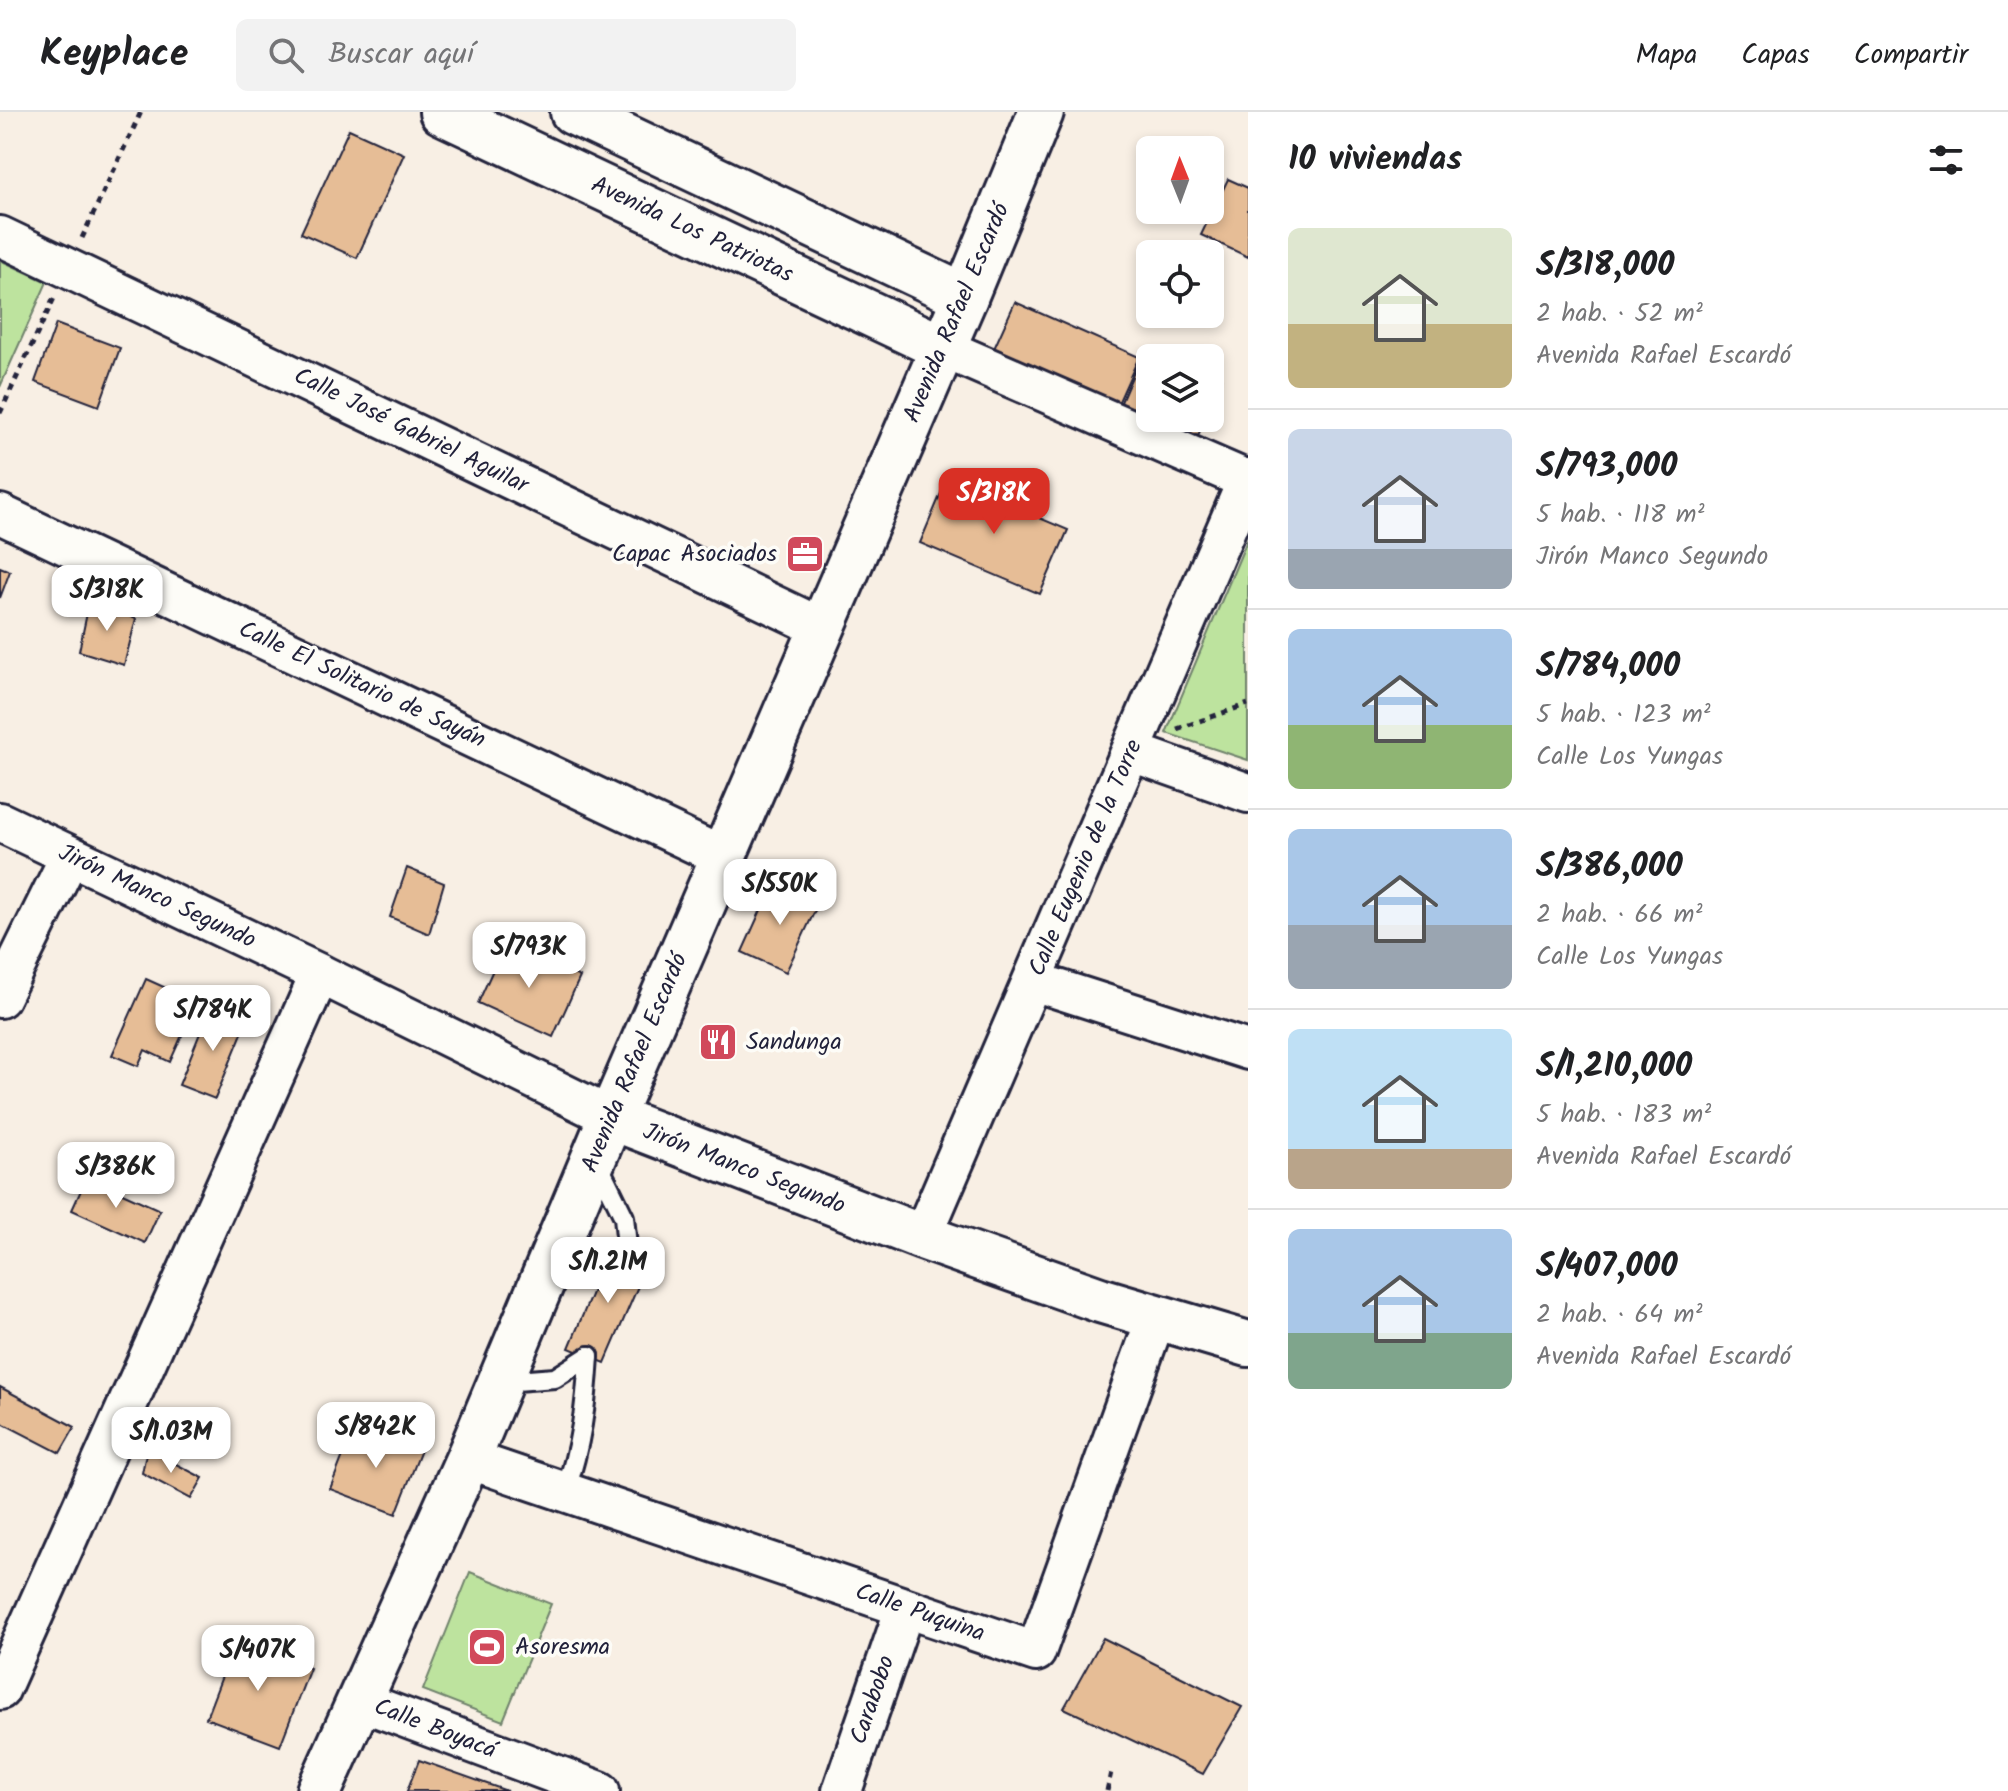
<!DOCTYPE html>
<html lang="es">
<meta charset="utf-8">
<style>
body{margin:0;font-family:Kalam,sans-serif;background:#f2f2f2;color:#202124;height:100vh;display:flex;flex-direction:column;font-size:30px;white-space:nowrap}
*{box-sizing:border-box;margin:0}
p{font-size:26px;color:#757577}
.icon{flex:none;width:44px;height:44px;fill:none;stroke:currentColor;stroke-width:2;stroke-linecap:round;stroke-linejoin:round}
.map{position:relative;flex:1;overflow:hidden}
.sheet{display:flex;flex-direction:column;background:#fff;width:760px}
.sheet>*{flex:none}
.needle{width:52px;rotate:359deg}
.controls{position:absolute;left:1136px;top:24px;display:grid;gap:16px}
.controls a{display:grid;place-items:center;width:88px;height:88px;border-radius:12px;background:#fff;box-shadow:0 4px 12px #0003;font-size:40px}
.price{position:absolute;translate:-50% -68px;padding:0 18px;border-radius:16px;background:#fff;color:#222;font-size:26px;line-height:52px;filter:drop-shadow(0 2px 4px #0008)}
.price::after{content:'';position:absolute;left:50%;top:48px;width:24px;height:18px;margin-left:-12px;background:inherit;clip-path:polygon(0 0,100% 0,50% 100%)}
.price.active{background:#d93025;color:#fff}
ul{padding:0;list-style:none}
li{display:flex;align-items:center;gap:24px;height:200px;padding:0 40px}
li+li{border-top:2px solid #e0e0e0}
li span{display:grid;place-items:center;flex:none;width:224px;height:160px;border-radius:12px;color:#555}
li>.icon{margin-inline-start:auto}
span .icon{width:96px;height:96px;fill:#fffc;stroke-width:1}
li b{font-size:34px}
h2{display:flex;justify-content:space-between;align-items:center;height:96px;padding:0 40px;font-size:34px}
header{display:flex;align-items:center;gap:48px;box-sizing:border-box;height:112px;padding:0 40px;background:#fff;border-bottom:2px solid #e0e0e0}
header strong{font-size:38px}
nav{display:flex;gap:44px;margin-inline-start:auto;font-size:28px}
.search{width:560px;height:72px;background:#f2f2f2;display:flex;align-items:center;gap:20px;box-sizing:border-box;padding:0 28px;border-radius:12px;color:#757577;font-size:30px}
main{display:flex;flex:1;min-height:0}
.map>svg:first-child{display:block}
</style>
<header>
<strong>Keyplace</strong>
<div class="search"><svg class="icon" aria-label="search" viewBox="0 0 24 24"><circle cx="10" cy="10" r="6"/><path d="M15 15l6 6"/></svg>Buscar aquí</div>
<nav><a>Mapa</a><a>Capas</a><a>Compartir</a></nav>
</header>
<main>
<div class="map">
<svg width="1248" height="1679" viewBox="0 0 1248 1679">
<rect width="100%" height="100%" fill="#f8efe4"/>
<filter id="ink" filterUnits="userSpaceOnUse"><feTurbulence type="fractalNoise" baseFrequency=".0125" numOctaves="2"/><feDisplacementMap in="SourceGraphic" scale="16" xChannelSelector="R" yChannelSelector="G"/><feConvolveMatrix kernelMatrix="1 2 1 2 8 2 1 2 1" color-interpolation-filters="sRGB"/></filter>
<g filter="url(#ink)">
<g fill="#bde39e" stroke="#70826c" stroke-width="2">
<path d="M0 148 47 170 0 275Z"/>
<path d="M1248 426V648L1166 621Z"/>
<path d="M470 1460 551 1492 503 1609 423 1578Z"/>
</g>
<g fill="#e6bd96" stroke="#22223b" stroke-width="2">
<path d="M349 17 404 42 357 146 301 121Z"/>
<path d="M1228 67 1248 76V145L1201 123Z"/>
<path d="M1015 190 1139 245 1116 296 992 241Z"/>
<path d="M56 212 120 236 99 294 35 270Z"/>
<path d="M1137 253 1150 259V306H1205L1196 329 1118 297Z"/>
<path d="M1210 262 1222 267 1210 295Z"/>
<path d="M947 367 1068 418 1040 482 920 431Z"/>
<path d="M0 455 10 459 0 486Z"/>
<path d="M90 487 136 507 124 553 79 539Z"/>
<path d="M407 756 444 771 429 822 390 805Z"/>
<path d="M774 769 819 790 786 860 742 840Z"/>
<path d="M505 831 580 865 553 925 478 891Z"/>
<path d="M146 867 197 890 170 950 145 938 138 954 112 943Z"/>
<path d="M211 894 247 909 215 987 179 973Z"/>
<path d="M87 1065 160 1098 145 1131 72 1098Z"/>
<path d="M611 1135 648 1151 605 1251 569 1236Z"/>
<path d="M0 1275 75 1315 60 1341 0 1310Z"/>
<path d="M355 1313 421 1338 396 1402 330 1377Z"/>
<path d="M147 1337 203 1366 191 1387 142 1361Z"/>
<path d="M1103 1526 1242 1595 1203 1662 1064 1596Z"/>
<path d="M236 1528 310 1556 280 1634 206 1606Z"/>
<path d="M419 1648 507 1679H407Z"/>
</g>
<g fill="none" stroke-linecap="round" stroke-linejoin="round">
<defs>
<g id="service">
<path d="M596 1048 624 1105 628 1143"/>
<path d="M503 1270 555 1266 589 1244"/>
<path d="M565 1380C581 1333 586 1294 589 1244"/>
</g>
<g id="minor">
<path d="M0 124 822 516"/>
<path d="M943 236 1247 368"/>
<path d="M0 402 723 745"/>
<path d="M1132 640 1248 681"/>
<path d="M0 710 320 862 611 1005"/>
<path d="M1033 869 1248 938"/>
<path d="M0 886 70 744"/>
<path d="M922 1125 1248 366"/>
<path d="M468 1347 1036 1540 1156 1206"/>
<path d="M0 1578 320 862"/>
<path d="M360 1589 600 1679"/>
<path d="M842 1679 905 1496"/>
</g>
<path id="tertiary" d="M611 1005 922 1125 1100 1188 1248 1232"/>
<g id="secondary">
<path d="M442 0 943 236"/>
<path d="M573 0 965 185"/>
<path d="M319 1679 468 1347 611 1005 965 185 1041 0"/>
</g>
</defs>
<use href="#service" stroke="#22223b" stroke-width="24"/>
<use href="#minor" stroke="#22223b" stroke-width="44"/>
<use href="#tertiary" stroke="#22223b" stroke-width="50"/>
<use href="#secondary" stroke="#22223b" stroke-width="50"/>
<g stroke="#22223b" stroke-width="5" stroke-dasharray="6 6" stroke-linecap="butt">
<path d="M82 126 141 0"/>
<path d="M0 301 54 186"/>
<path d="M1177 617 1248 592"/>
<path d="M1107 1679 1111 1660"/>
</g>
<use href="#service" stroke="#fdfcf7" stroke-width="18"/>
<use href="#minor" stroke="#fdfcf7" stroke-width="38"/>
<use href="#tertiary" stroke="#fdfcf7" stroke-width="44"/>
<use href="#secondary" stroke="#fdfcf7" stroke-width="44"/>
</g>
</g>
<defs>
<symbol id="office-square" viewBox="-11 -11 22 22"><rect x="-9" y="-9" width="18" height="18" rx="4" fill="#d1495b" stroke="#fdfcf7"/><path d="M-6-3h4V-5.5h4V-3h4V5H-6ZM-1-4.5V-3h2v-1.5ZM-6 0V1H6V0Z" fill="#fff"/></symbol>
<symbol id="restaurant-square" viewBox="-11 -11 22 22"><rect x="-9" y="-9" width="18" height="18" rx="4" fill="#d1495b" stroke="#fdfcf7"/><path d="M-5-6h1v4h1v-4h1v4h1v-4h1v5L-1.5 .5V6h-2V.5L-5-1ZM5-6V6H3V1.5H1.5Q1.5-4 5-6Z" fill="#fff"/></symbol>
<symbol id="stadium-square" viewBox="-11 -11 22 22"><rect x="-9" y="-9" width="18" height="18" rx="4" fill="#d1495b" stroke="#fdfcf7"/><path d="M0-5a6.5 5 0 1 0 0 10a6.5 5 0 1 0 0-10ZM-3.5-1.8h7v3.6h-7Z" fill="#fff"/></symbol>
</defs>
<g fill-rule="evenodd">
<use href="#office-square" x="783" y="420" width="44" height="44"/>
<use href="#restaurant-square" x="696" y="908" width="44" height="44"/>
<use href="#stadium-square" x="465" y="1513" width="44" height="44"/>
</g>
<g text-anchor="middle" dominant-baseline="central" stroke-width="7" stroke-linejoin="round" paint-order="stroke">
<g font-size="24" fill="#22223b" stroke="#fdfcf7">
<text transform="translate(692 118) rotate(25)">Avenida Los Patriotas</text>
<text transform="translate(957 201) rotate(-67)">Avenida Rafael Escardó</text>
<text transform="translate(411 319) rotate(26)">Calle José Gabriel Aguilar</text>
<text transform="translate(362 573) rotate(25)">Calle El Solitario de Sayán</text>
<text transform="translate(1086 746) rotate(-67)">Calle Eugenio de la Torre</text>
<text transform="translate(157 785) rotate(25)">Jirón Manco Segundo</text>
<text transform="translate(635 951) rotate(-67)">Avenida Rafael Escardó</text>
<text transform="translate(744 1057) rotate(21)">Jirón Manco Segundo</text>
<text transform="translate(920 1501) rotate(19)">Calle Puquina</text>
<text transform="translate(873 1588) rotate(-71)">Carabobo</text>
<text transform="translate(435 1617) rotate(21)">Calle Boyacá</text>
</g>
<g font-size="24" fill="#22223b" stroke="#fdfcf7" text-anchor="start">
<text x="777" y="442" text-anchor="end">Capac Asociados</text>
<text x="746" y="930">Sandunga</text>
<text x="515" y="1535">Asoresma</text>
</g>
</g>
</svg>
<div class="controls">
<a><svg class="needle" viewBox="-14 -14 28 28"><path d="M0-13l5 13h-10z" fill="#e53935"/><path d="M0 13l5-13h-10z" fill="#757577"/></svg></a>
<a><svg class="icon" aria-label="locate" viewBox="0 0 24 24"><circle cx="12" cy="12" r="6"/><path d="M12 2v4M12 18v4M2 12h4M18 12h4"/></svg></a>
<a><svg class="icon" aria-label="layers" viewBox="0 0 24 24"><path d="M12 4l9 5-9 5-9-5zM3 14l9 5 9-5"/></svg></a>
</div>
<b class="price active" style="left:994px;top:424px">S/318K</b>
<b class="price" style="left:107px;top:521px">S/318K</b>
<b class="price" style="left:780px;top:815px">S/550K</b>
<b class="price" style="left:529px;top:878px">S/793K</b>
<b class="price" style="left:213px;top:941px">S/784K</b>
<b class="price" style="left:116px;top:1098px">S/386K</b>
<b class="price" style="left:608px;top:1193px">S/1.21M</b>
<b class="price" style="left:376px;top:1358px">S/842K</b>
<b class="price" style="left:171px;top:1363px">S/1.03M</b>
<b class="price" style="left:258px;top:1581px">S/407K</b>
</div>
<section class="sheet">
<h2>10 viviendas<svg class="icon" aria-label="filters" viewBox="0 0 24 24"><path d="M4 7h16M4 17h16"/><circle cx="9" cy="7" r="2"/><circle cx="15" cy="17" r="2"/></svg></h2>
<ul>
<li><span style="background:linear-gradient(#dfe7d0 60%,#c2b280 0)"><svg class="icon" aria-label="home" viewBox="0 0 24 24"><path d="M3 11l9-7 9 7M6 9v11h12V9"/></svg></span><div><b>S/318,000</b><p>2 hab. · 52 m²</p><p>Avenida Rafael Escardó</p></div></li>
<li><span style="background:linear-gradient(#c9d6e8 75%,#9aa5b1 0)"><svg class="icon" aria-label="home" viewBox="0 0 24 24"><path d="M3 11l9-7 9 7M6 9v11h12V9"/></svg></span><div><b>S/793,000</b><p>5 hab. · 118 m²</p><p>Jirón Manco Segundo</p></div></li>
<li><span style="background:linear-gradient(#a9c7e8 60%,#8fb573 0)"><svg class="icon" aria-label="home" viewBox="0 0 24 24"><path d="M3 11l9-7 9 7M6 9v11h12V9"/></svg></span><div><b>S/784,000</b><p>5 hab. · 123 m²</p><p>Calle Los Yungas</p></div></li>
<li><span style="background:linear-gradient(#a9c7e8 60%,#9aa5b1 0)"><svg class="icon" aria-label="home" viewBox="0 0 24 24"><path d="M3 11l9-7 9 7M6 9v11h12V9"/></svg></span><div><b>S/386,000</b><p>2 hab. · 66 m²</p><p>Calle Los Yungas</p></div></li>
<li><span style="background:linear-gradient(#bfe0f5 75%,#b9a48a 0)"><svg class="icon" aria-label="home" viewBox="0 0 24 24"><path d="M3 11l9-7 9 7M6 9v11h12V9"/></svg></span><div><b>S/1,210,000</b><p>5 hab. · 183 m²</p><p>Avenida Rafael Escardó</p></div></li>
<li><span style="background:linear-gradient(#a9c7e8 65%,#7fa58c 0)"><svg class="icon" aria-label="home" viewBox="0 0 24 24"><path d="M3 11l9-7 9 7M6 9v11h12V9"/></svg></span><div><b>S/407,000</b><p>2 hab. · 64 m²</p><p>Avenida Rafael Escardó</p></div></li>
</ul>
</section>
</main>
